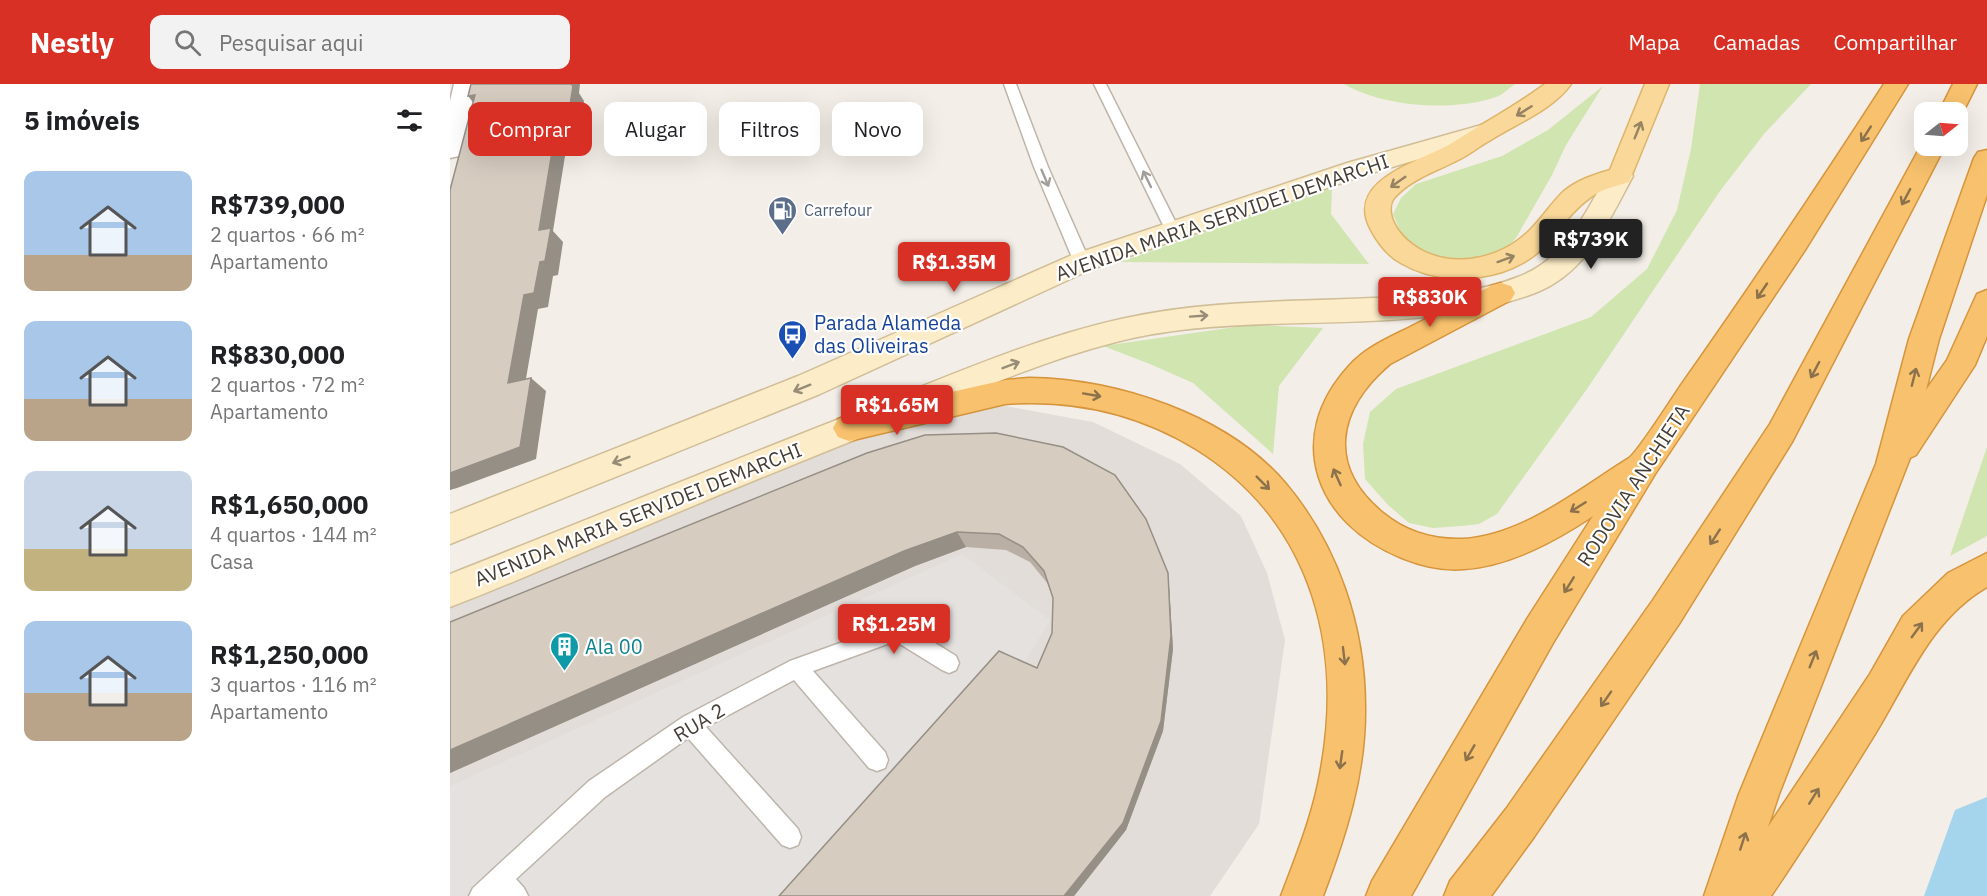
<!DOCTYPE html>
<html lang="pt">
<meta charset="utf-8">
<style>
body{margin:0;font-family:"IBM Plex Sans",sans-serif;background:#f2f2f2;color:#202124;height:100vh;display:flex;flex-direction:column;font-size:22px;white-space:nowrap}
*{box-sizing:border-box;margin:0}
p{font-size:20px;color:#757577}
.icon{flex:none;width:33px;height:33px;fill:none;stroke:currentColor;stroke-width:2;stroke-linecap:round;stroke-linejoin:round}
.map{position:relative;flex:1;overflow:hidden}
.sheet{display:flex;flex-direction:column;background:#fff;width:450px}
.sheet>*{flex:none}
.banner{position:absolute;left:18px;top:18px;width:570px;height:54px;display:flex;gap:12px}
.needle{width:39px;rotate:73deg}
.fabs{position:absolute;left:1464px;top:18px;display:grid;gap:12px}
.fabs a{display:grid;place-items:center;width:54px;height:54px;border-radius:12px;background:#fff;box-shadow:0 6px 24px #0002;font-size:30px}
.price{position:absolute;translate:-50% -51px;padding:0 14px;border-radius:6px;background:#d93025;color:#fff;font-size:20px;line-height:39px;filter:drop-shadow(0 2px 3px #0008)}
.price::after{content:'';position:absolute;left:50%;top:36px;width:18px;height:14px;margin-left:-9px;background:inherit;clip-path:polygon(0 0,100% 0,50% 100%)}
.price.on{background:#222;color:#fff}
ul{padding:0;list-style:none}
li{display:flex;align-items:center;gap:18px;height:150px;padding:0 24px}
li span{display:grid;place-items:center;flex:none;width:168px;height:120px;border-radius:12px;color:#555}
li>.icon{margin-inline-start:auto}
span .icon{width:72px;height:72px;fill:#fffc;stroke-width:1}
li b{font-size:26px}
h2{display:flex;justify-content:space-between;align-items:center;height:72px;padding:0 24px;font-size:26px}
.chip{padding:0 21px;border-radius:12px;background:#fff;box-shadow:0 6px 24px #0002;font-size:21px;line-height:54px}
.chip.on{background:#d93025;color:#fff}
header{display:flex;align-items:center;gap:36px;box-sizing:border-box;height:84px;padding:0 30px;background:#d93025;color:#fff}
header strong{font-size:28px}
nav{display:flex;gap:33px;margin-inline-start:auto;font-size:21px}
.search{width:420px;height:54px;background:#f2f2f2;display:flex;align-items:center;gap:15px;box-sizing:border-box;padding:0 21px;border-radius:12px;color:#757577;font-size:22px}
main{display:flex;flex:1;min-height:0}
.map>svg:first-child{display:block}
</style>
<header>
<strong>Nestly</strong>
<div class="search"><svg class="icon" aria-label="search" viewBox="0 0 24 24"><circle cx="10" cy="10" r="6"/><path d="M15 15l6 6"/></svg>Pesquisar aqui</div>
<nav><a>Mapa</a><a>Camadas</a><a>Compartilhar</a></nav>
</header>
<main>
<section class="sheet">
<h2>5 imóveis<svg class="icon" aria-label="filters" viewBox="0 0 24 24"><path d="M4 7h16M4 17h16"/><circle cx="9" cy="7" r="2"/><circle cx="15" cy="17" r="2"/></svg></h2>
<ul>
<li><span style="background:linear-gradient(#a9c7e8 70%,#b9a48a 0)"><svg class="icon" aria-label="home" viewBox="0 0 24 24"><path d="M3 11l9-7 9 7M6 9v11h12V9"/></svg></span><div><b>R$739,000</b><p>2 quartos · 66 m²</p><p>Apartamento</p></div></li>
<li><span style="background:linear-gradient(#a9c7e8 65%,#b9a48a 0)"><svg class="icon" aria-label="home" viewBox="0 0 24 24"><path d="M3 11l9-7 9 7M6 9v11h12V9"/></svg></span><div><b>R$830,000</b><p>2 quartos · 72 m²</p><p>Apartamento</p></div></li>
<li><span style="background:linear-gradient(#c9d6e8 65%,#c2b280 0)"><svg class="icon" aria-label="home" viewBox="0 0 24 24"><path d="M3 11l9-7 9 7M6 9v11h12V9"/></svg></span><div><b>R$1,650,000</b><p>4 quartos · 144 m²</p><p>Casa</p></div></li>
<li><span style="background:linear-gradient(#a9c7e8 60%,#b9a48a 0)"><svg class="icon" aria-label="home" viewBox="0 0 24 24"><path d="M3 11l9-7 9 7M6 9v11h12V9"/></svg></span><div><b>R$1,250,000</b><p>3 quartos · 116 m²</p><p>Apartamento</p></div></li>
</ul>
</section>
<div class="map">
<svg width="1537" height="812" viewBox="0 0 1537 812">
<rect width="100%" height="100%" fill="#f3eee7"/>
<path fill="#e2ddd8" d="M555 322 643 338 730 380 791 432 817 489 835 556 809 740 760 812H0V524L77 493 350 372 451 335Z"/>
<g fill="#d1e5b1">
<path d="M894 0H1065C1059 4 1053 11 1046 13 1003 28 933 23 894 0Z"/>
<path d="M1250 0H1361L1314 50 1270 107 1137 305 1047 430 1029 440 1012 442 983 444 959 439 938 421 915 395 913 360 920 328 946 305 1141 233 1197 185 1227 126 1241 65Z"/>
<path d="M1153 2 1116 61 1102 91 1066 154 1052 169 1010 181 966 166 951 149 943 130 951 114 966 100 1052 72 1098 46Z"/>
<path d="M882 104 881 130 919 180 670 178Z"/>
<path d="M799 241 873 244 829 302 823 370 743 299 700 280 653 262Z"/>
<path d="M1537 363V452L1500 472Z"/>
</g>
<path fill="#e4e1df" d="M512 470 600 536 574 579 342 812H0V702Z"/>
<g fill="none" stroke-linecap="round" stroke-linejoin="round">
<path fill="#a5d4ed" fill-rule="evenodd" d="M1537 713V812H1474L1505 726Z"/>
<defs>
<g id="lane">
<path d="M554 0H566L598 83 640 178 637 182H627L624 178 584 83Z"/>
<path d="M644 0H656L730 147 728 151H718L716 147Z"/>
<path d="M443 540 461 544 506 572 509 579 506 586 499 589 492 586 450 560 443 558 363 587 435 668 438 676 435 684 427 687 419 684 344 596 256 643 348 745 351 753 348 761 340 764 332 761 238 654 155 713 66 795 74 804 78 812H19L23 804 139 697 233 633 340 577Z"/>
</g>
<path id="street" d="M4 0H28L12 66 9 72 0 74V17Z"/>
<g id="secondary">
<path d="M1035 40 1044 43 1047 48 1044 53 915 91 642 185 370 310 0 460V430L348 292 622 171 897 79Z"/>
<path d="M1170 84 1179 86 1183 92C1158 138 1137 189 1085 209 956 257 802 223 666 258 592 277 522 308 452 337 361 373 271 410 181 448 120 473 61 500 0 523V490C142 434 283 376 425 321 506 289 586 254 671 235 754 216 839 218 923 214 971 212 1023 211 1068 193 1118 174 1134 128 1161 86Z"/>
</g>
<path id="primary" d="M1095 0H1121C1103 26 1065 40 1039 57 1028 63 1019 71 1008 76 987 87 961 95 945 113 941 117 940 124 941 130 944 146 959 160 973 167 1009 185 1054 173 1081 145 1093 133 1102 118 1114 107 1128 96 1143 91 1160 86L1195 0H1219L1179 98C1166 102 1152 105 1141 113 1104 140 1103 171 1052 188 1019 198 982 197 951 179 938 172 928 159 921 146 893 95 973 77 1002 59 1033 39 1066 22 1095 0Z"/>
<g id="highway">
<path d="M1434 0H1458L1355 166 1205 390 1103 559 961 812H916L922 797 1077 535 1143 432C1105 457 1060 482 1014 485 992 487 972 482 952 474 866 440 833 354 899 282 917 262 941 253 964 241 990 228 1015 215 1041 202L1051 199 1061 202 1065 209 1061 216 940 280C887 325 876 382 933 429 956 448 984 456 1013 455 1074 451 1129 405 1179 374 1187 369 1223 313 1231 301 1301 202 1368 102 1434 0Z"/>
<path d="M1503 0H1527L1513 28 1508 34V28H1489Z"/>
<path d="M1474 56V62H1495L1342 358 1229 540 1084 753 1041 812H994L1000 797 1056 725 1203 516 1320 340Z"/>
<path d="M1537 66V111L1489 255 1476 306 1497 276 1527 210 1537 206V252L1525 281 1466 371 1460 374 1329 710 1318 743 1420 590 1453 532 1498 489 1537 469V503C1481 535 1457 598 1425 650 1391 705 1357 759 1321 812H1254L1289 710 1426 380 1459 255 1524 74 1528 68Z"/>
<path d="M579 294C667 295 778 331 836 400 888 462 915 543 915 623 916 689 896 751 873 812H831C845 775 860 738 868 700 896 569 865 439 746 365 687 329 624 315 555 320L399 357 388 353 383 344 388 335 399 331 555 296Z"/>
</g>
</defs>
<use href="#lane" stroke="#beb5aa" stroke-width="3"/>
<use href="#street" stroke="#beb5aa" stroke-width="3"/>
<use href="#secondary" stroke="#d0be98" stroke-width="3"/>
<use href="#primary" stroke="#deb469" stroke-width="3"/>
<use href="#highway" stroke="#d6953d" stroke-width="3"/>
<use href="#lane" fill="#fff" fill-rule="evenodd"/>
<use href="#street" fill="#fff" fill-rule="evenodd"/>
<use href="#secondary" fill="#fcecc7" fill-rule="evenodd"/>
<use href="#primary" fill="#f9d899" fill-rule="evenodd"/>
<use href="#highway" fill="#f7c16d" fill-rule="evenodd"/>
</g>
<path fill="#b9afa5" d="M417 369 719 503 723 565 713 647 676 746 624 812H329L587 584 602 549 603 514 598 500 580 478 556 466 516 463 465 482 0 689V538Z"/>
<g fill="#968f86">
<path d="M120 0H130L129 9 134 17 130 42 119 47 103 147 113 158 108 191 103 192 98 223 88 225 73 312 58 299 74 211 89 146 108 32Z"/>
<path d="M25 11 30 27 18 12Z"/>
<path d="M81 294 96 307 86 375 7 404 0 406V389Z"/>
<path d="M507 448 516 463 465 482 0 689V666L454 467Z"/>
<path d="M718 489 719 503 723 565 713 647 676 746 624 812H614Z"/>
</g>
<g fill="#d7ccc0" stroke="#968f86" stroke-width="1.5">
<path d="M21 0H121L123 2 119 27 108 32 89 146 101 144 95 177 90 178 84 209 74 211 58 299 81 294 70 363 0 389V106L25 11 18 12Z"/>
<path d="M546 349 613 363 665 391 696 435 718 489 721 552 711 637 673 739 614 812H329L549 567 587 584 602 549 603 514 594 487 573 463 549 450 507 448 454 467 0 666V538L417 369 475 351Z"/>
</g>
<defs><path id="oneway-shaft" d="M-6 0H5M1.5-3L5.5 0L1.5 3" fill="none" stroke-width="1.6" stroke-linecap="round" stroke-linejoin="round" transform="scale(1.5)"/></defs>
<g stroke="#968363">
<use href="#oneway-shaft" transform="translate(1074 27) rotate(148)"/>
<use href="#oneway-shaft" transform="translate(1188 46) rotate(-68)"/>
<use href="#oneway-shaft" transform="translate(948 98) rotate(145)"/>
<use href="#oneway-shaft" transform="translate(1056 175) rotate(-20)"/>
</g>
<g stroke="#8c724c">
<use href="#oneway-shaft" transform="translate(1416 50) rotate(123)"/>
<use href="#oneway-shaft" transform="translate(1456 113) rotate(118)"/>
<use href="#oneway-shaft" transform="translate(1312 207) rotate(124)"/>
<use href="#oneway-shaft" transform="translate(1365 286) rotate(118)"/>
<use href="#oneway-shaft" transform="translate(1464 293) rotate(-76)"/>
<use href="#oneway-shaft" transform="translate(642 311) rotate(10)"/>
<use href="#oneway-shaft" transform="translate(887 393) rotate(-114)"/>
<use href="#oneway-shaft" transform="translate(813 399) rotate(45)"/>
<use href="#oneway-shaft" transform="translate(1128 423) rotate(148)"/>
<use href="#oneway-shaft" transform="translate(1265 453) rotate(123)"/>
<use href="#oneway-shaft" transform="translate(1119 501) rotate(122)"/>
<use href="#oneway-shaft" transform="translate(1467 546) rotate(-54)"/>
<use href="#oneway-shaft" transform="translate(894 572) rotate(83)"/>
<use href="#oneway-shaft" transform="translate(1363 575) rotate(-68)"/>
<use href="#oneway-shaft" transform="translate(1156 615) rotate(125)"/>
<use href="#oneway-shaft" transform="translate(1020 669) rotate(120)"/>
<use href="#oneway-shaft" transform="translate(891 676) rotate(98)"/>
<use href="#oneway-shaft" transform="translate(1364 712) rotate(-58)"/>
<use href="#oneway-shaft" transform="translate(1293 757) rotate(-72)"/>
</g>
<g stroke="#a29e9a">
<use href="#oneway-shaft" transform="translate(595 94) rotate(67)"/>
<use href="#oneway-shaft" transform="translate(697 95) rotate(-116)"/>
</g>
<g stroke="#978c77">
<use href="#oneway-shaft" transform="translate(749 232) rotate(-4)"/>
<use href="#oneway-shaft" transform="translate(561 281) rotate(-21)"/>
<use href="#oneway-shaft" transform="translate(352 304) rotate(158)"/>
<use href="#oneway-shaft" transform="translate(171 376) rotate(159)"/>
</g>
<defs>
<symbol id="fuel-pin" viewBox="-11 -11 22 30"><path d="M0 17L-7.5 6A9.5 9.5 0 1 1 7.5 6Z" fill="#5c6f8a" stroke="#fff"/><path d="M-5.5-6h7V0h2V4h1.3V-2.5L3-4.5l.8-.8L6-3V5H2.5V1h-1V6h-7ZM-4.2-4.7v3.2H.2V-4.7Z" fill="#fff"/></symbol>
<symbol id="bus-pin" viewBox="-11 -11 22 30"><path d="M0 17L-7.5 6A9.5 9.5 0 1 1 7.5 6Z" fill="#1a4fb4" stroke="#fff"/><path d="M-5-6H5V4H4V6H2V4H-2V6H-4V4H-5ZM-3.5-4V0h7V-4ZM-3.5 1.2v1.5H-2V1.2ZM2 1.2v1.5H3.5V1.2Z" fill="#fff"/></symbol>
<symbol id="building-pin" viewBox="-11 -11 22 30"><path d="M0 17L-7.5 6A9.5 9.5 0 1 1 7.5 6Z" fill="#0f9aa8" stroke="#fff"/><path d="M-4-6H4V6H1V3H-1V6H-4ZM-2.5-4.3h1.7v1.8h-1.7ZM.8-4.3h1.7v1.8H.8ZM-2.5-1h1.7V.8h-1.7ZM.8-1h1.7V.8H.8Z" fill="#fff"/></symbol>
</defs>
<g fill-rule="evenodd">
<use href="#fuel-pin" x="316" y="110" width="33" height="45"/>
<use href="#bus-pin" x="326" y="234" width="33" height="45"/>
<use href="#building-pin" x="98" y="546" width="33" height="45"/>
</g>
<g text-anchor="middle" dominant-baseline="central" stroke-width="4.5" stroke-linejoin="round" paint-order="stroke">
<g font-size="16" fill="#4e5e75" stroke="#fff" text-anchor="start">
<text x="354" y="126">Carrefour</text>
</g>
<g font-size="20" fill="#453e36" stroke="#fff">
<text transform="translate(772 133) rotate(-19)">AVENIDA MARIA SERVIDEI DEMARCHI</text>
<text transform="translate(1183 401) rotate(-57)">RODOVIA ANCHIETA</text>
<text transform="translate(188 430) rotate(-22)">AVENIDA MARIA SERVIDEI DEMARCHI</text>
<text transform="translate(249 638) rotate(-31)">RUA 2</text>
</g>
<g font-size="20" fill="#164399" stroke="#fff" text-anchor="start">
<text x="364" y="238">Parada Alameda<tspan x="364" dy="23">das Oliveiras</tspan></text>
</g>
<g font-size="20" fill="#0d838f" stroke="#fff" text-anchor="start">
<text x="135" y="562">Ala 00</text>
</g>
</g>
</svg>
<div class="fabs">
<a><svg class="needle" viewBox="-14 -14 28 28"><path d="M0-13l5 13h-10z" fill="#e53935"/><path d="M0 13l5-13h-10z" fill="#757577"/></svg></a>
</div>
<b class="price on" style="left:1141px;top:186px">R$739K</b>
<b class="price" style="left:504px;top:209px">R$1.35M</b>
<b class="price" style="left:980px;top:244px">R$830K</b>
<b class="price" style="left:447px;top:352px">R$1.65M</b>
<b class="price" style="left:444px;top:571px">R$1.25M</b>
<div class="banner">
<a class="chip on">Comprar</a>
<a class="chip">Alugar</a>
<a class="chip">Filtros</a>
<a class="chip">Novo</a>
</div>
</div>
</main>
